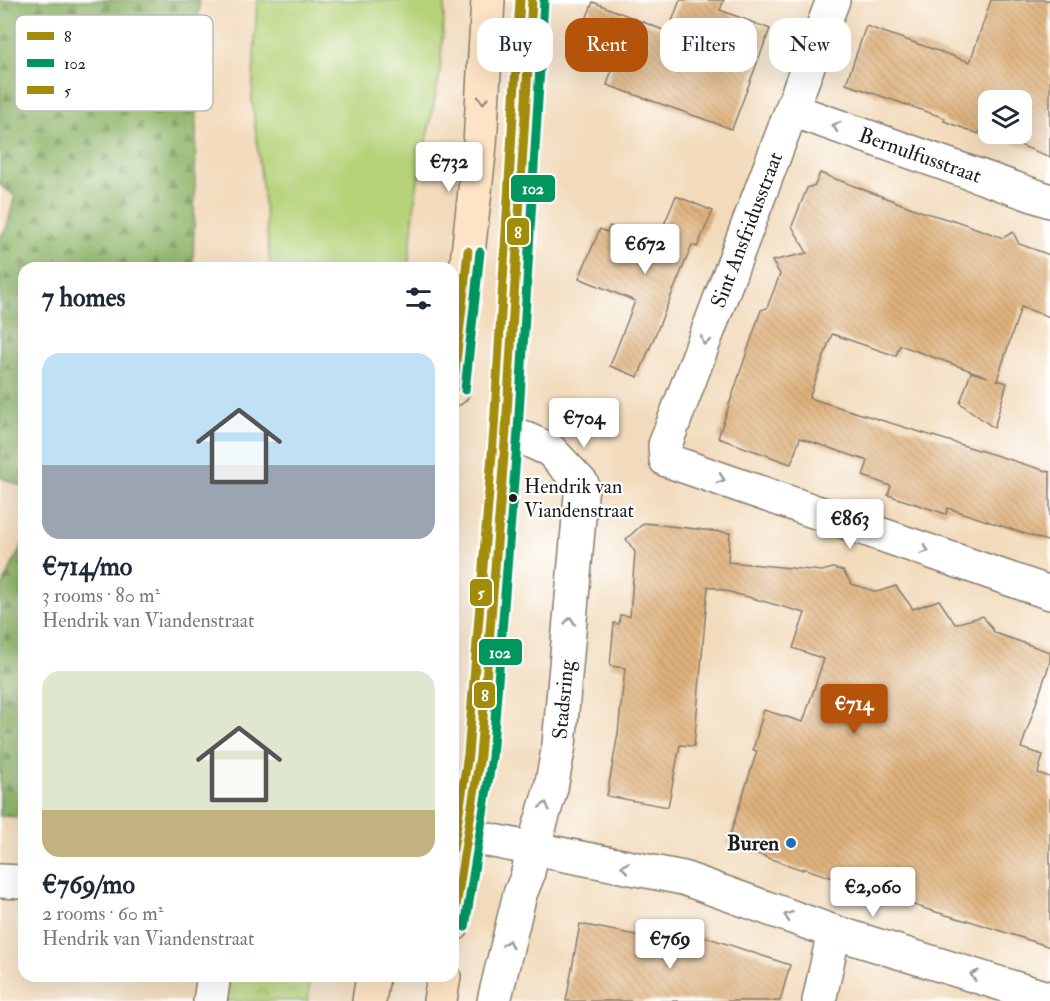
<!DOCTYPE html>
<meta charset="utf-8">
<style>
body{margin:0;font-family:"IM FELL Double Pica",serif;background:#f2f2f3;color:#1f2937;height:100vh;display:flex;flex-direction:column;font-size:22px;white-space:nowrap}
*{box-sizing:border-box;margin:0}
p{font-size:20px;color:#747a83}
.icon{flex:none;width:33px;height:33px;fill:none;stroke:currentColor;stroke-width:2;stroke-linecap:round;stroke-linejoin:round}
.map{position:relative;flex:1;overflow:hidden}
.panel{position:absolute;left:18px;top:262px;width:441px;height:720px;display:flex;flex-direction:column;background:#fff;border-radius:18px;box-shadow:0 6px 24px #0002}
.panel>*{flex:none}
.hud{position:absolute;left:477px;top:18px;width:483px;height:54px;display:flex;gap:12px}
.fabs{position:absolute;left:978px;top:90px;display:grid;gap:12px}
.fabs a{display:grid;place-items:center;width:54px;height:54px;border-radius:12px;background:#fff;box-shadow:0 6px 24px #0002;font-size:30px}
.price{position:absolute;translate:-50% -51px;padding:0 14px;border-radius:6px;background:#fff;color:#222;font-size:20px;line-height:39px;filter:drop-shadow(0 2px 3px #0008)}
.price::after{content:'';position:absolute;left:50%;top:36px;width:18px;height:14px;margin-left:-9px;background:inherit;clip-path:polygon(0 0,100% 0,50% 100%)}
.price.selected{background:#b45309;color:#fff}
ul{padding:0;list-style:none}
li{display:grid;align-content:center;gap:12px;height:318px;padding:0 24px}
li span{display:grid;place-items:center;height:186px;border-radius:18px;color:#555}
li>.icon{margin-inline-start:auto}
span .icon{width:108px;height:108px;fill:#fffc;stroke-width:1}
li b{font-size:26px}
h2{display:flex;justify-content:space-between;align-items:center;height:72px;padding:0 24px;font-size:26px}
.chip{padding:0 21px;border-radius:18px;background:#fff;box-shadow:0 6px 24px #0002;font-size:21px;line-height:54px}
.chip.selected{background:#b45309;color:#fff}
.map>svg:first-child{display:block}
</style>
<div class="map">
<svg width="1050" height="1001" viewBox="0 0 1050 1001">
<defs>
<pattern id="forest-firs" width="22" height="20" patternUnits="userSpaceOnUse" patternTransform="scale(1.5)"><rect width="22" height="20" fill="#90b56a"/><path d="M5 1l3.5 6h-7zM16 11l3.5 6h-7z" fill="#759256"/></pattern>
<pattern id="park-crowns" width="20" height="18" patternUnits="userSpaceOnUse" patternTransform="scale(1.5)"><rect width="20" height="18" fill="#b6d37a"/><path d="M2 6a3 3 0 1 1 6 0M12 15a3 3 0 1 1 6 0" fill="none" stroke="#9cb569"/></pattern>
<pattern id="building-back-hatch" width="6" height="6" patternUnits="userSpaceOnUse" patternTransform="scale(1.5)"><rect width="6" height="6" fill="#deb17b"/><path d="M-1 5l2 2M0 0l6 6M5-1l2 2" fill="none" stroke="#be986a"/></pattern>
</defs>
<rect width="100%" height="100%" fill="#fff"/>
<filter id="ink" filterUnits="userSpaceOnUse"><feTurbulence type="fractalNoise" baseFrequency=".0167" numOctaves="2"/><feDisplacementMap in="SourceGraphic" scale="12" xChannelSelector="R" yChannelSelector="G"/><feConvolveMatrix kernelMatrix="1 2 1 2 8 2 1 2 1" color-interpolation-filters="sRGB"/></filter>
<filter id="wash" filterUnits="userSpaceOnUse"><feTurbulence type="fractalNoise" baseFrequency=".008" numOctaves="4" result="noise"/><feDisplacementMap in="SourceGraphic" scale="24" xChannelSelector="R" yChannelSelector="G"/><feGaussianBlur stdDeviation="1.35" result="paint"/><feColorMatrix in="noise" values="0 0 0 0 0 0 0 0 0 0 0 0 0 0 0 0 0 1.4 0 .05"/><feComposite in="paint" operator="in"/></filter>
<g filter="url(#wash)">
<rect width="100%" height="100%" fill="#f2dbbc"/>
<path fill="#b6d37a" stroke="#69784b" stroke-width="1.5" d="M257 0H445L440 73 416 191 408 268H270L266 220 252 100Z"/>
<g fill="url(#forest-firs)" stroke="#566843" stroke-width="1.5">
<path d="M0 0H199L193 268H24V487L0 477V237L6 230 15 196 0 185Z"/>
<path d="M24 542V817L0 816V594L7 575Z"/>
</g>
<path fill="url(#park-crowns)" stroke="#69784b" stroke-width="1.5" d="M296 976 310 979 308 1001H216L217 977Z"/>
<g id="blocks">
<g fill="url(#building-back-hatch)">
<path d="M680 0H724L720 10 770 29 732 129 607 85 619 47 580 34 593 2 668 32Z"/>
<path d="M991 0H1050V157L992 134H1022V100H988V132L981 129 979 134 944 121 945 118 846 84 866 26 970 62Z"/>
<path d="M820 173 923 212 950 220 951 219 1003 238 1013 232 1019 244 1050 255V317L1021 307 997 380 1007 383 994 428 960 403 971 372 988 377 900 345 896 356 832 334 809 398 1050 472V542L948 508 946 514 888 495 891 486 863 476 868 461 800 438 791 464 718 438 761 310 767 308 780 274 772 261 807 253 792 226 807 188 815 185Z"/>
<path d="M676 196 713 211 697 247 692 245 638 377 610 366 635 301 579 278 600 229 607 232 610 226 656 244Z"/>
<path d="M644 523 730 533 728 562 822 571 833 568 843 571 852 584 877 592 896 586 913 609 939 600 955 624 983 616 995 633 1050 652V662L1021 748 1043 755 1038 773 1050 777V947L967 920V921L929 910 803 868V870L765 857V856L727 844 757 751 753 750 764 710 803 722 824 659 793 648 805 613 708 586 694 746 680 745 668 807 607 796 618 733 625 668 610 666 614 623 619 624 620 615 630 616 635 552 626 539Z"/>
<path d="M580 924 671 942 676 927 790 965 780 1001H566Z"/>
</g>
</g>
</g>
<g filter="url(#ink)">
<use href="#blocks" fill-opacity="0" stroke="#877c6c" stroke-width="1.5"/>
<g fill="none" stroke-linecap="round" stroke-linejoin="round">
<defs>
<g id="minor">
<path d="M833 0 665 445 666 460 1050 593"/>
<path id="s1" d="M792 110 1050 201"/>
<path d="M0 881 24 882"/>
<path d="M210 1001 213 982V976"/>
<path id="s2" d="M494 1001 520 894 527 877 533 849 551 788 559 745 582 484 550 450 506 430"/>
<path d="M819 1001 834 932"/>
</g>
<path id="tertiary" d="M453 839 468 836 683 878 834 932 1050 999"/>
<g id="secondary">
<path d="M453 389 480 145 488 0"/>
<path d="M453 925 480 756 506 430 532 0"/>
<path d="M369 1001 373 976"/>
<path d="M440 1001 444 976"/>
</g>
</defs>
<use href="#minor" stroke="#877c6c" stroke-width="36"/>
<use href="#tertiary" stroke="#877c6c" stroke-width="36"/>
<use href="#secondary" stroke="#877c6c" stroke-width="36"/>
<use href="#minor" stroke="#fff" stroke-width="33"/>
<use href="#tertiary" stroke="#fff" stroke-width="33"/>
<use href="#secondary" stroke="#fee4c5" stroke-width="33"/>
<defs>
<g id="bus-1">
<path d="M453 389 468 251"/>
<path d="M453 925 480 756 506 430 532 0"/>
</g>
<g id="bus-2">
<path d="M465 390 480 252"/>
<path d="M465 927 492 757 518 431 544 1"/>
</g>
<path id="bus-3" d="M453 849 468 755 494 429 520 0"/>
</defs>
<use href="#bus-1" stroke="#fff" stroke-width="14"/>
<use href="#bus-2" stroke="#fff" stroke-width="14"/>
<use href="#bus-3" stroke="#fff" stroke-width="14"/>
<use href="#bus-1" stroke="#a28d0b" stroke-width="9"/>
<use href="#bus-2" stroke="#00965e" stroke-width="9"/>
<use href="#bus-3" stroke="#a28d0b" stroke-width="9"/>
</g>
<defs><path id="oneway-chevron" d="M-2-3.5L2.5 0L-2 3.5" fill="none" stroke-width="1.6" stroke-linecap="round" stroke-linejoin="round" transform="scale(1.5)"/></defs>
<use stroke="#988a79" href="#oneway-chevron" transform="translate(483 100) rotate(93)"/>
<g stroke="#999">
<use href="#oneway-chevron" transform="translate(836 126) rotate(-161)"/>
<use href="#oneway-chevron" transform="translate(705 341) rotate(111)"/>
<use href="#oneway-chevron" transform="translate(721 479) rotate(19)"/>
<use href="#oneway-chevron" transform="translate(925 550) rotate(19)"/>
<use href="#oneway-chevron" transform="translate(570 621) rotate(-85)"/>
<use href="#oneway-chevron" transform="translate(545 806) rotate(-74)"/>
<use href="#oneway-chevron" transform="translate(625 867) rotate(-169)"/>
<use href="#oneway-chevron" transform="translate(788 916) rotate(-160)"/>
<use href="#oneway-chevron" transform="translate(508 944) rotate(-76)"/>
<use href="#oneway-chevron" transform="translate(974 975) rotate(-163)"/>
</g>
</g>
<circle fill="#1c1c1c" stroke="#fff" stroke-width="2" cx="513" cy="498" r="5"/>
<circle fill="#1f6fb2" stroke="#fff" stroke-width="2" cx="791" cy="843" r="6"/>
<g text-anchor="middle" dominant-baseline="central" stroke-width="4.5" stroke-linejoin="round" paint-order="stroke">
<g font-size="20" fill="#1c1c1c" stroke="#fff" text-anchor="start">
<text x="524" y="486">Hendrik van<tspan x="524" dy="24">Viandenstraat</tspan></text>
</g>
<g font-size="21" fill="#1c1c1c" stroke="#fff">
<text stroke="none"><textPath href="#s1" startOffset="136">Bernulfusstraat</textPath></text>
<text transform="translate(747 230) rotate(-69)">Sint Ansfridusstraat</text>
<text stroke="none"><textPath href="#s2" startOffset="310">Stadsring</textPath></text>
</g>
<g font-size="21" font-weight="bold" fill="#1c1c1c" stroke="#fff" text-anchor="end">
<text x="779" y="843">Buren</text>
</g>
</g>
<rect x="15" y="15" width="198" height="96" rx="9" fill="#fff" stroke="#bbb" stroke-width="1.5"/>
<rect x="27" y="32" width="27" height="8" fill="#a28d0b"/>
<rect x="27" y="59" width="27" height="8" fill="#00965e"/>
<rect x="27" y="86" width="27" height="8" fill="#a28d0b"/>
<g font-size="16" fill="#1c1c1c">
<text x="64" y="42">8</text>
<text x="64" y="69">102</text>
<text x="64" y="96">5</text>
</g>
<g stroke="#fff" stroke-width="2">
<rect x="510" y="174" width="46" height="29" rx="6" fill="#00965e"/>
<rect x="506" y="217" width="24" height="29" rx="6" fill="#a28d0b"/>
<rect x="469" y="578" width="24" height="29" rx="6" fill="#a28d0b"/>
<rect x="478" y="638" width="45" height="28" rx="6" fill="#00965e"/>
<rect x="473" y="681" width="23" height="28" rx="6" fill="#a28d0b"/>
</g>
<g font-size="16" text-anchor="middle" font-weight="bold" fill="#fff">
<text x="533" y="194">102</text>
<text x="518" y="238">8</text>
<text x="481" y="598">5</text>
<text x="500" y="658">102</text>
<text x="485" y="701">8</text>
</g>
</svg>
<div class="fabs">
<a><svg class="icon" aria-label="layers" viewBox="0 0 24 24"><path d="M12 4l9 5-9 5-9-5zM3 14l9 5 9-5"/></svg></a>
</div>
<b class="price" style="left:449px;top:193px">€732</b>
<b class="price" style="left:645px;top:275px">€672</b>
<b class="price" style="left:584px;top:449px">€704</b>
<b class="price" style="left:850px;top:550px">€863</b>
<b class="price selected" style="left:854px;top:735px">€714</b>
<b class="price" style="left:873px;top:918px">€2,060</b>
<b class="price" style="left:670px;top:970px">€769</b>
<div class="hud">
<a class="chip">Buy</a>
<a class="chip selected">Rent</a>
<a class="chip">Filters</a>
<a class="chip">New</a>
</div>
<section class="panel">
<h2>7 homes<svg class="icon" aria-label="filters" viewBox="0 0 24 24"><path d="M4 7h16M4 17h16"/><circle cx="9" cy="7" r="2"/><circle cx="15" cy="17" r="2"/></svg></h2>
<ul>
<li><span style="background:linear-gradient(#bfe0f5 60%,#9aa5b1 0)"><svg class="icon" aria-label="home" viewBox="0 0 24 24"><path d="M3 11l9-7 9 7M6 9v11h12V9"/></svg></span><div><b>€714/mo</b><p>3 rooms · 80 m²</p><p>Hendrik van Viandenstraat</p></div></li>
<li><span style="background:linear-gradient(#dfe7d0 75%,#c2b280 0)"><svg class="icon" aria-label="home" viewBox="0 0 24 24"><path d="M3 11l9-7 9 7M6 9v11h12V9"/></svg></span><div><b>€769/mo</b><p>2 rooms · 60 m²</p><p>Hendrik van Viandenstraat</p></div></li>
</ul>
</section>
</div>
